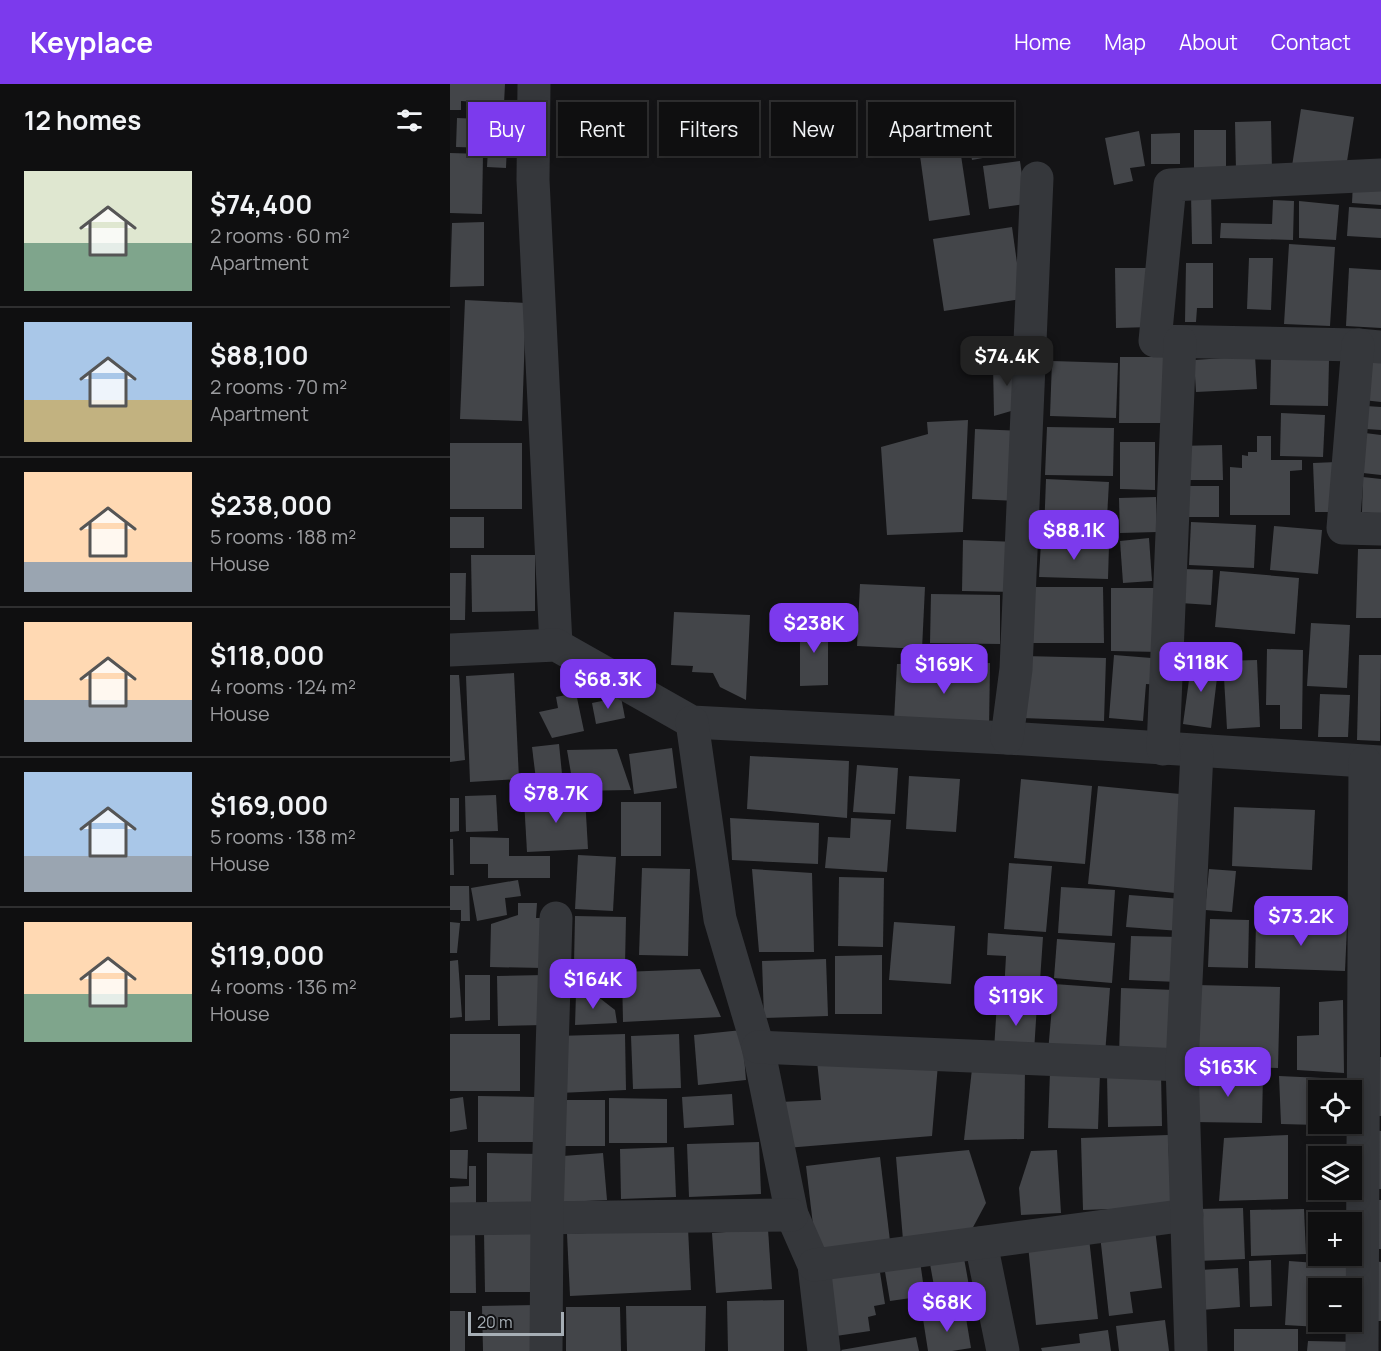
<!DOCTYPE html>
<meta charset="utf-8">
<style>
body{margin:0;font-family:Manrope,sans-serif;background:#181819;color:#f1f3f6;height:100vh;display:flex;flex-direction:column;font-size:22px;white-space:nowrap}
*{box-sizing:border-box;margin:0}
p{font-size:20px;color:#9b9c9f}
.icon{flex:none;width:33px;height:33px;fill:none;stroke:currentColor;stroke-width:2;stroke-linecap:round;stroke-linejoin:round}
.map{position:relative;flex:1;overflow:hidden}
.details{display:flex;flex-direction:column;background:#0f0f10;width:450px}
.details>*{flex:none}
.guide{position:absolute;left:18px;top:18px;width:570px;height:54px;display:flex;gap:12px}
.fabs{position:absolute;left:858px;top:996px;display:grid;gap:12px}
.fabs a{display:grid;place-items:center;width:54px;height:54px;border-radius:0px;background:#0f0f10;box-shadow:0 3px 9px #0003,0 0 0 2px #2f2f30;font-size:30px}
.scale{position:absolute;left:18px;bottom:15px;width:96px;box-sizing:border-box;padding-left:6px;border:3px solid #a6aeb5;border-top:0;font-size:16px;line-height:21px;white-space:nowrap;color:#a6aeb5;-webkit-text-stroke:4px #0f0f11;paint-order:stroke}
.price{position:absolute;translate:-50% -51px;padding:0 14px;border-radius:12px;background:#7c3aed;color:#fff;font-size:20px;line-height:39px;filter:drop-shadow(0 2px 3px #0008)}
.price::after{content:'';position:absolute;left:50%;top:36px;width:18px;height:14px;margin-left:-9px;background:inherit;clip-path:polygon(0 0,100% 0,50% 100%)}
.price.active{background:#222;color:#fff}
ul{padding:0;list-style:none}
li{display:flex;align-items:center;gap:18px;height:150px;padding:0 24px}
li+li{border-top:2px solid #2f2f30}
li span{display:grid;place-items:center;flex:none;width:168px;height:120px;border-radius:0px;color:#555}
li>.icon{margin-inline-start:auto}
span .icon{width:72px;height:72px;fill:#fffc;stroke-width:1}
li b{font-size:26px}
h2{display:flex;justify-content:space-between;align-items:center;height:72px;padding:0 24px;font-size:26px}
.chip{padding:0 21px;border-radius:0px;background:#0f0f10;box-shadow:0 3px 9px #0003,0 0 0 2px #2f2f30;font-size:21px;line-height:54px}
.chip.active{background:#7c3aed;color:#fff}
header{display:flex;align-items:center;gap:36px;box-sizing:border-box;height:84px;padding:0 30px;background:#7c3aed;color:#fff}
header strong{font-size:28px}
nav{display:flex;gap:33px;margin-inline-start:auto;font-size:21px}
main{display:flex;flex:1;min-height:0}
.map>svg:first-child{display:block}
</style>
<header>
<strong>Keyplace</strong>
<nav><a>Home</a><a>Map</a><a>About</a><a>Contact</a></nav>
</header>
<main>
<section class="details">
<h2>12 homes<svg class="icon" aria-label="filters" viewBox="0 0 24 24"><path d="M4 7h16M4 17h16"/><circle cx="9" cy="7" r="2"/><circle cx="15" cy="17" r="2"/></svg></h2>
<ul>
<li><span style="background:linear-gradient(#dfe7d0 60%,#7fa58c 0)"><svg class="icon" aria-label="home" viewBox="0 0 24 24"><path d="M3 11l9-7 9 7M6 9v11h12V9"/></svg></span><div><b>$74,400</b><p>2 rooms · 60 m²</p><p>Apartment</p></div></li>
<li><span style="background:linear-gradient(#a9c7e8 65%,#c2b280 0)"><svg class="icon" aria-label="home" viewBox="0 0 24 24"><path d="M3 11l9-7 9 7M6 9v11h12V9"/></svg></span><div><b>$88,100</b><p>2 rooms · 70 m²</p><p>Apartment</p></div></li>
<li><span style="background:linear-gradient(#ffd9b3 75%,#9aa5b1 0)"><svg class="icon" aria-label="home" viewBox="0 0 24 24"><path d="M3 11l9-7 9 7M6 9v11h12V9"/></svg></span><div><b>$238,000</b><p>5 rooms · 188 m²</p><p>House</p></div></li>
<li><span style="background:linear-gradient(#ffd9b3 65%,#9aa5b1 0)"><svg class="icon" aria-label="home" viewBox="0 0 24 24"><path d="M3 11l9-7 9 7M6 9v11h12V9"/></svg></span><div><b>$118,000</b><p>4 rooms · 124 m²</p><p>House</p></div></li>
<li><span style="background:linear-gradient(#a9c7e8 70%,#9aa5b1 0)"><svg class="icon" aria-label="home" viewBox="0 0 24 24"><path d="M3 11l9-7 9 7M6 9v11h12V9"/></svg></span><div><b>$169,000</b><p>5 rooms · 138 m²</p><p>House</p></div></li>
<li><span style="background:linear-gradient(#ffd9b3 60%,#7fa58c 0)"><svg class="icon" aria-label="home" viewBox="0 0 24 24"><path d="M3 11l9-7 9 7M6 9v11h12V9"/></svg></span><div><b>$119,000</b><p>4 rooms · 136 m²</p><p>House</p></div></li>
</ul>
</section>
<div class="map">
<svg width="931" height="1267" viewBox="0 0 931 1267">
<rect width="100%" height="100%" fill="#141416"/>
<g fill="#434549" fill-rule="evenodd">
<path d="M0 0H55L54 20 11 17V26H0Z"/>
<path d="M851 25 904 33 895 90 842 82Z"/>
<path d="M559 31 565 68 522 76 515 39Z"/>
<path d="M7 34 58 36 56 84 37 83 38 64 6 63Z"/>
<path d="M821 37 822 86 786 87 785 38Z"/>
<path d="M507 45 520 131 479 137 467 50Z"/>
<rect x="744" y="46" width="32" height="38"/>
<path d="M689 47 695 82 680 84 683 97 664 101 655 54Z"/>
<path d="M730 49V80H701V50Z"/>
<path d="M0 69 33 70 32 130 0 129Z"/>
<path d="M570 77 576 120 539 125 533 82Z"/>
<path d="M903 99 931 100V121L902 119Z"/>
<path d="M741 109H761L762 160H742Z"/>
<path d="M823 116 844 117 843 156 770 154 771 139 822 140Z"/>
<path d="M849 117 889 121 886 156 849 154Z"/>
<path d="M899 123 931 125V154L897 152Z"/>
<path d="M34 138V202L0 203 2 139Z"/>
<path d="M562 143 572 215 494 227 483 155Z"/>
<path d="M839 160 885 163 880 242 834 240Z"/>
<path d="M799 174H823L821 226 797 225Z"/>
<path d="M736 179H763V224H747L746 238H735Z"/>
<path d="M665 184H701V243L666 244Z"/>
<path d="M899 184 931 186V244L896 242Z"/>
<path d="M15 216 76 219 72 337 10 335Z"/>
<path d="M805 272 807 305 746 308 744 276Z"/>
<path d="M670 273H720L719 339H669Z"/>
<path d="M821 275 879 276 878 322 820 321Z"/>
<path d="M916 276 931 279V318L913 316Z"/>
<path d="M602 277 668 279 666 334 600 332Z"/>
<path d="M570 278 571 324 544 332 543 279Z"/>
<path d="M916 322 931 323V346L916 345Z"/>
<path d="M831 329 875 331 873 373 830 372Z"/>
<path d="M518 336 513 448 437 451 431 363 478 350 477 338Z"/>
<path d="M597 343 664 344 663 392 595 391Z"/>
<path d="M525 345 573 347 569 417 522 415Z"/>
<path d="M915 349 931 351V391L913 389Z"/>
<path d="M807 352H821V376H852V386L840 387V431H780V383L792 384V371L798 372V368H807Z"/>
<path d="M670 358H705V406L670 405Z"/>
<rect x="0" y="359" width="72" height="66"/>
<path d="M772 361 773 396H728L727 362Z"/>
<path d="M887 378 889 428H865L863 379Z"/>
<path d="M913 393 931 395V430L912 428Z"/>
<path d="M596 395 659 398 656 452 594 449Z"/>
<rect x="733" y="402" width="36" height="31"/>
<path d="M706 413 707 448 670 449 669 414Z"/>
<rect x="0" y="433" width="34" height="31"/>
<path d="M741 438 806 441 804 484 739 481Z"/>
<path d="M824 442 872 446 868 490 820 486Z"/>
<path d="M699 454 702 497 673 499 670 457Z"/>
<path d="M513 456 568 458 566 508 512 507Z"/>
<path d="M591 458 659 461 658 495 589 493Z"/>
<path d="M908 465H931V534H906Z"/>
<path d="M21 471H85V527L22 528Z"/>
<path d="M733 485 763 486 761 521 730 519Z"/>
<path d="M770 487 849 494 845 550 765 543Z"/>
<path d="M0 489H16L15 536H0Z"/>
<path d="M410 500 475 503 472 565 407 562Z"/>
<path d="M582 503H653L654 559H582Z"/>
<path d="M661 504H710V568L661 567Z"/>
<path d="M481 510 550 511V560L480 559Z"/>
<path d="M224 528 300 531 296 616 270 603 263 589 242 588 243 582 221 581Z"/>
<path d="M350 538H378V601L350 602Z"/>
<path d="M861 539 900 541 897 604 857 602Z"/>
<path d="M817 565 853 566 852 645H830V621H816Z"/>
<path d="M664 571 714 575 712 601 696 600 693 637 659 634Z"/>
<path d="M909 571H931L930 657 907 656Z"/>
<path d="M574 572 656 574 654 637 572 634Z"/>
<path d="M742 574 769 577 761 644 733 640Z"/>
<path d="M807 576 810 643 777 645 773 577Z"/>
<path d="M540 579 539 646 444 637 447 580Z"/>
<path d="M64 589 69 695 20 698 16 592Z"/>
<path d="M0 591H9L15 676 0 678Z"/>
<path d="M126 609 134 647 102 654 89 628 108 624 106 613Z"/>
<path d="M870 610 900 611 898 653H868Z"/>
<path d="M171 613 175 634 146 640 142 619Z"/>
<path d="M109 660 113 700 87 704 82 663Z"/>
<path d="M222 664 227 704 184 710 179 670Z"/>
<path d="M167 665 181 706 124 707 117 666Z"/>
<path d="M300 672 399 677 397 734 297 725Z"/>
<path d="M407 681 448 684 445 730 403 728Z"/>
<path d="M459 692 510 695 506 748 456 745Z"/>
<path d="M571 695 642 702 635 780 564 774Z"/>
<path d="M648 702 730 710 725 809 638 800Z"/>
<path d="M46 711 48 747 16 748 15 712Z"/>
<path d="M135 713 138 765 77 768 74 716Z"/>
<path d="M0 714H9V747L0 748Z"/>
<rect x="171" y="718" width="40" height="54"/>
<path d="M784 723 865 726 862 786 782 782Z"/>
<path d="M280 734 369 739 368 780 282 776Z"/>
<path d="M401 734 441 736 437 788 375 784 378 753 400 754Z"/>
<path d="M20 753 59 754V772H100V794H38V780H20Z"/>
<path d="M0 755H3L4 791H0Z"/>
<path d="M128 771 166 773 163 827 125 825Z"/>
<path d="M559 779 602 782 596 848 554 845Z"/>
<path d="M192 784 240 785 238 872 189 871Z"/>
<path d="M302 785 362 789 364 868H309Z"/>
<path d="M759 785 786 787 782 828 755 826Z"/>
<path d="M389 793 434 794 433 863 388 862Z"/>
<path d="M68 796 71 812 55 814 57 831 27 837 21 804Z"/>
<path d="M0 802H19L20 837H11V826H0Z"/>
<path d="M611 803 665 806 662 852 608 849Z"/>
<path d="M679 811 732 815 730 847 676 843Z"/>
<path d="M68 819H87L86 834H93V884L40 883 41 840 68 831Z"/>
<path d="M125 832 176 833 175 881 124 880Z"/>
<path d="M760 835 799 836 798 884 758 883Z"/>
<path d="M0 838 10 839 7 869H0Z"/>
<path d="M444 838 505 842 501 900 439 896Z"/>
<path d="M806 839 897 843 895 887 805 884Z"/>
<path d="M538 849 593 853 589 911 554 908 556 872 537 871Z"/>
<path d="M681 852 730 853 728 898 679 896Z"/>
<path d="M607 855 665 859 662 899 604 894Z"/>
<path d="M432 871V930H385V872Z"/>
<path d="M376 875 378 932 314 934 312 877Z"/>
<path d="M8 876 12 933 0 934V877Z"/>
<path d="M250 885 271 933 173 938 172 888Z"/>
<path d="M15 891H40V936L15 937Z"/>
<path d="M94 891 95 941 48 942 47 892Z"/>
<path d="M604 900 660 904 655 971 598 968Z"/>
<path d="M746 901 830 903 828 984 745 982Z"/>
<path d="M671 904 725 906 723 973 669 972Z"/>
<path d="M142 908 165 926 167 939 125 941 126 909Z"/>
<path d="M893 916 894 989 847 986V952L869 951V918Z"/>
<path d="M547 918 587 920 584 968 544 966Z"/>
<path d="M292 946 296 996 248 1001 244 951Z"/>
<rect x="0" y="950" width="70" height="57"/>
<path d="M175 950 176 1006 109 1009 107 952Z"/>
<path d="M229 950 231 1004 183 1005 181 952Z"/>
<path d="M925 973H931V1032H924Z"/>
<path d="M367 977 488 980 482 1052 336 1064 330 1018 371 1016Z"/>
<path d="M522 985 575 986 574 1055 514 1056Z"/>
<path d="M600 988 650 989 648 1045 598 1044Z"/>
<path d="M744 988 813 989 812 1039 743 1038Z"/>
<path d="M711 989 712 1042 658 1043 657 990Z"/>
<path d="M829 992 894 995V1006H868V1041L831 1040Z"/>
<path d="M282 1010 284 1041 234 1044 232 1013Z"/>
<path d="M28 1012 85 1013V1058H28Z"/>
<path d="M13 1013 17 1045 0 1048V1015Z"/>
<path d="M159 1014 217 1015V1059H159Z"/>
<rect x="111" y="1016" width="44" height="46"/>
<path d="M924 1046 931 1047V1105H922Z"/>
<path d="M718 1051 721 1123 633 1126 631 1054Z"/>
<path d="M838 1051V1115L769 1117 774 1054Z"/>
<path d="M309 1058 311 1110 239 1113 237 1060Z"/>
<path d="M224 1063 226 1113 171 1115 170 1065Z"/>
<path d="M0 1066H18L17 1095 0 1094Z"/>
<path d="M519 1066 536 1119 521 1147 453 1156 446 1073Z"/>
<path d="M607 1066 611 1129 571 1131 569 1104 581 1067Z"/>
<path d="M37 1069 91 1070 90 1120H37Z"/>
<path d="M153 1069 157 1116 114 1118 113 1072Z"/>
<path d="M430 1073 440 1157 366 1166 356 1082Z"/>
<path d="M19 1082H26V1123L0 1124V1103L19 1102Z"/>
<path d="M923 1116H931V1165H924Z"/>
<path d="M793 1124 795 1175 748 1177 747 1125Z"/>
<path d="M854 1125 856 1170 801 1172 800 1126Z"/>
<path d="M866 1127H899L900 1138H868V1168H866Z"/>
<path d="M238 1144 241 1206 120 1212 117 1150Z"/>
<path d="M318 1145 322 1205 266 1209 262 1149Z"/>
<path d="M705 1145 712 1204 680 1208 683 1229 659 1232 650 1151Z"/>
<path d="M25 1148 26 1209H0V1149Z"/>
<path d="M34 1148H89V1208H35Z"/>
<path d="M639 1154 648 1235 586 1241 578 1161Z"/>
<path d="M514 1174 519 1202 506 1204 508 1220 488 1224 480 1180Z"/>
<path d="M821 1176 822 1222 800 1223 799 1177Z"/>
<path d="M470 1177 475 1212 440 1217 434 1182Z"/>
<path d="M839 1177 908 1182 904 1245 835 1241ZM868 1204H902V1238H868Z"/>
<path d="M924 1177 931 1178V1237H922Z"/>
<path d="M429 1182 435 1220 424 1222 426 1231 418 1233 420 1247 379 1253 369 1191Z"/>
<path d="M788 1184 790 1223 751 1226 749 1186Z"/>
<path d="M334 1216V1267H278L277 1217Z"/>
<path d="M87 1221V1267H33L32 1222Z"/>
<path d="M176 1222H256L255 1267H177Z"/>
<path d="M116 1223H170L171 1267H116Z"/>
<rect x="0" y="1227" width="15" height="40"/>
<path d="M515 1228 521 1264 502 1267H478L473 1235Z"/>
<path d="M715 1236 719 1267H669L666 1242Z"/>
<rect x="784" y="1245" width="64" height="22"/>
<path d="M658 1246 661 1267H592L591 1264 630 1259 629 1250Z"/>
<path d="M466 1253 469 1267H392L391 1266Z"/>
<path d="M858 1257 910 1258V1267H857Z"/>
</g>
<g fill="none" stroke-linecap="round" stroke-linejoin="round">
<g stroke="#35373b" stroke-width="33">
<path d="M84 0 83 96 106 561"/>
<path d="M931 91 720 101 705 257 908 261 931 263"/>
<path d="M908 261 893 444 931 445"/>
<path d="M0 566 106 561 242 638 557 654 931 678"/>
<path d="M242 638 270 835 308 963 342 1131 364 1181 374 1267"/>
<path d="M557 654 566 585 587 94"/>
<path d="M713 665 730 258"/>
<path d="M308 963 732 981"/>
<path d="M0 1135 342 1131"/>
<path d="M531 1159 553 1267"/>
<path d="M364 1181 737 1131"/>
<path d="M96 1267 97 1134 106 834"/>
<path d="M741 1267 732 981 747 668"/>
<path d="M912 1267 915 678"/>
</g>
</g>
</svg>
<div class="fabs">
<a><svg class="icon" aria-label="locate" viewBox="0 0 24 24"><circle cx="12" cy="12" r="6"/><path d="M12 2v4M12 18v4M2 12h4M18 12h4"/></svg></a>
<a><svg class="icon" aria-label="layers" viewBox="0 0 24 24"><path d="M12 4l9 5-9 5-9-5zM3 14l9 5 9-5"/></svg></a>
<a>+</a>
<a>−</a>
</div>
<div class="scale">20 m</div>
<b class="price active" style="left:557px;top:303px">$74.4K</b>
<b class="price" style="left:624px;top:477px">$88.1K</b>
<b class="price" style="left:364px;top:570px">$238K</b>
<b class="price" style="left:751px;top:609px">$118K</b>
<b class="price" style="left:494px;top:611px">$169K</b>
<b class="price" style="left:158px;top:626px">$68.3K</b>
<b class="price" style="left:106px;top:740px">$78.7K</b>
<b class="price" style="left:851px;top:863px">$73.2K</b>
<b class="price" style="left:143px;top:926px">$164K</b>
<b class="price" style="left:566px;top:943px">$119K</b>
<b class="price" style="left:778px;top:1014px">$163K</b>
<b class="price" style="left:497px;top:1249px">$68K</b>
<div class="guide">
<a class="chip active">Buy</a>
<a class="chip">Rent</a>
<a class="chip">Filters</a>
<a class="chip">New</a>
<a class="chip">Apartment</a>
</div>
</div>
</main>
